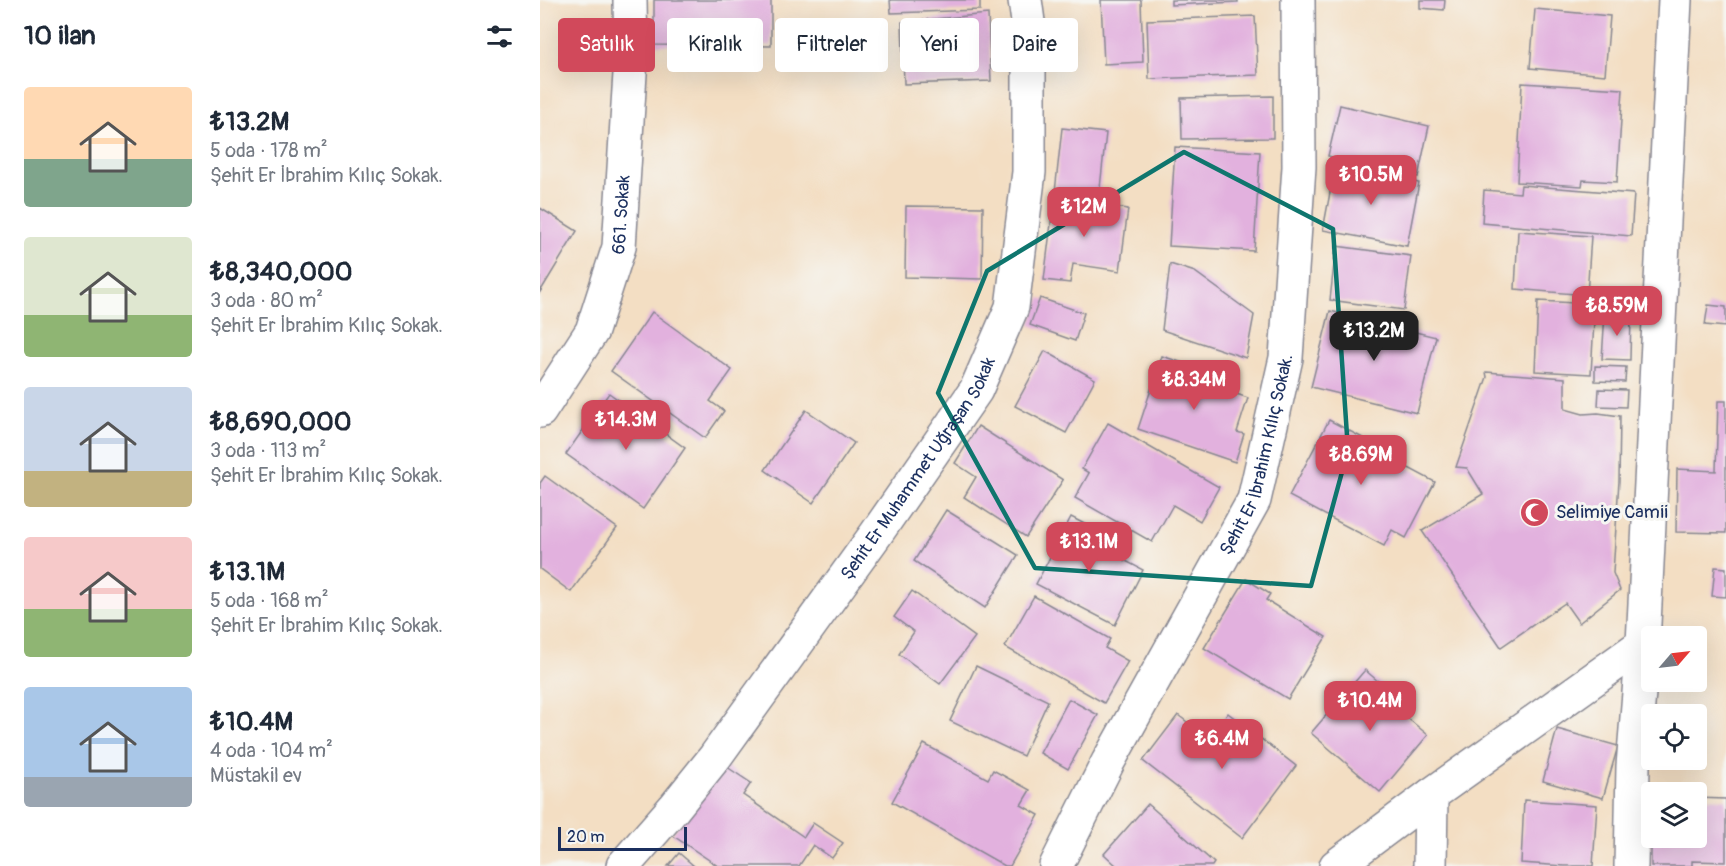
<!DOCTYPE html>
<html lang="tr">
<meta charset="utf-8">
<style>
body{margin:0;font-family:Pangolin,sans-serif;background:#f6f6f7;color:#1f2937;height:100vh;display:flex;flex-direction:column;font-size:22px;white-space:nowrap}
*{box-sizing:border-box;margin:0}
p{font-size:20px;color:#747a83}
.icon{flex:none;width:33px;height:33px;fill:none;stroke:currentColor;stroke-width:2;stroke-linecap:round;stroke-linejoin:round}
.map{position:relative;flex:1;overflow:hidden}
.sheet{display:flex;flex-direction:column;background:#fff;width:540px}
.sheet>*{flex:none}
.guide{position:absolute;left:18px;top:18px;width:570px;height:54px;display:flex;gap:12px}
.needle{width:39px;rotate:62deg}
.tools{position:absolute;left:1101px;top:626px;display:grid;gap:12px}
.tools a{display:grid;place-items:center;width:66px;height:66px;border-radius:6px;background:#fff;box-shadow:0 6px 24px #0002;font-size:30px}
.scale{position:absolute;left:18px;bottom:15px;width:129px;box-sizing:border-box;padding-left:6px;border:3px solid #1b2f5e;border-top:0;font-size:16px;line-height:21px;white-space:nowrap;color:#1b2f5e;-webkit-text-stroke:4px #f6f6f2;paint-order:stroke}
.price{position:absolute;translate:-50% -51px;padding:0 14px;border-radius:12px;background:#d1495b;color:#fff;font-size:20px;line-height:39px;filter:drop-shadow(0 2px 3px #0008)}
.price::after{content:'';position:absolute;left:50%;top:36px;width:18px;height:14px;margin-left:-9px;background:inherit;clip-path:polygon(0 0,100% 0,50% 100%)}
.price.active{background:#222;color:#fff}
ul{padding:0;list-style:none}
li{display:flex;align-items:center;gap:18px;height:150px;padding:0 24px}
li span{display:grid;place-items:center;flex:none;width:168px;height:120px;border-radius:6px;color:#555}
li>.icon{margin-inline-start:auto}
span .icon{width:72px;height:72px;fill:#fffc;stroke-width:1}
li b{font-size:26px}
h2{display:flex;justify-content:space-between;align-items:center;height:72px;padding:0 24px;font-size:26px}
.pill{padding:0 21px;border-radius:6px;background:#fff;box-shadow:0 6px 24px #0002;font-size:21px;line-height:54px}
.pill.active{background:#d1495b;color:#fff}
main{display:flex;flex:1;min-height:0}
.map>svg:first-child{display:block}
</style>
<main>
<section class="sheet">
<h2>10 ilan<svg class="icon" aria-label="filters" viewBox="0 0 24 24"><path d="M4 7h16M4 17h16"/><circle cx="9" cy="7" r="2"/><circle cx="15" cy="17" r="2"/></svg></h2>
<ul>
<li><span style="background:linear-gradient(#ffd9b3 60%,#7fa58c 0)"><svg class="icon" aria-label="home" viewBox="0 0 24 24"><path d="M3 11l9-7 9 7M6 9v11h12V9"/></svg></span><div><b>₺13.2M</b><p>5 oda · 178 m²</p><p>Şehit Er İbrahim Kılıç Sokak.</p></div></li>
<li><span style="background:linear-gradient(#dfe7d0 65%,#8fb573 0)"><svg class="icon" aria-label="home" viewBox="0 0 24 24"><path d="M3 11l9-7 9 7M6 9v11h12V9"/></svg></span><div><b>₺8,340,000</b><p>3 oda · 80 m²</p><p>Şehit Er İbrahim Kılıç Sokak.</p></div></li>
<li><span style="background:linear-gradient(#c9d6e8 70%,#c2b280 0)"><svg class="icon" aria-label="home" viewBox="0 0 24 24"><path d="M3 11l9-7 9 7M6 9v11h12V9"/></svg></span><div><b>₺8,690,000</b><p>3 oda · 113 m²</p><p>Şehit Er İbrahim Kılıç Sokak.</p></div></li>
<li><span style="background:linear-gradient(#f6c9c9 60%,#8fb573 0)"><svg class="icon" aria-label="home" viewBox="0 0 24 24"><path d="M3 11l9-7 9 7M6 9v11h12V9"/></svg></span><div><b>₺13.1M</b><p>5 oda · 168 m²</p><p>Şehit Er İbrahim Kılıç Sokak.</p></div></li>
<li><span style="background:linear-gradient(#a9c7e8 75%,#9aa5b1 0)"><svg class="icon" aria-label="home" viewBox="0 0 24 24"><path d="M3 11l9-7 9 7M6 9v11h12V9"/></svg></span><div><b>₺10.4M</b><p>4 oda · 104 m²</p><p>Müstakil ev</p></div></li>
</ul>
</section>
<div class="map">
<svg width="1186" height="866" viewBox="0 0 1186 866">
<rect width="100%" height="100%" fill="#f6f6f2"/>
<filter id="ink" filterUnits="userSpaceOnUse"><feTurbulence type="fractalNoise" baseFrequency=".0167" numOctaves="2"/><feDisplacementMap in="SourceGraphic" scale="12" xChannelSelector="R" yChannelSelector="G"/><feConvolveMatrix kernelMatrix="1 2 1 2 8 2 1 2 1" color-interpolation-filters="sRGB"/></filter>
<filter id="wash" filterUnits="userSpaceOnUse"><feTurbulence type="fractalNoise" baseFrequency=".008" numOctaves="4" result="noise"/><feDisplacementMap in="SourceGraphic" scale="24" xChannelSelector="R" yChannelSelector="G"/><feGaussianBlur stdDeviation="1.35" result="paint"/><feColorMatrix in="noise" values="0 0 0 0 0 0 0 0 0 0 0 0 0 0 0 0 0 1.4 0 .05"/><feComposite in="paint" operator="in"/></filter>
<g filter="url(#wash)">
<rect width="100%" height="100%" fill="#f3dec3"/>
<g id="blocks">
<g fill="#e2b1de">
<path d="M114 0H231V46L114 45Z"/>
<path d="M350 0H440V10L351 13Z"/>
<path d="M561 0H601L603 62 564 64Z"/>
<path d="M631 0H698V2L631 5Z"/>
<path d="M880 0H905L904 10 880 8Z"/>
<path d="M995 9 1070 16 1065 75 990 68Z"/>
<path d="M448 14 451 81 364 84 362 22Z"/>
<path d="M715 16 718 75 609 79 607 20Z"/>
<path d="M982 83 1083 89 1077 182 1043 180 1042 186 977 182Z"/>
<path d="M733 96V138L642 139 641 98Z"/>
<path d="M800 105 889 126 878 177 788 156Z"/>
<path d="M522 128 566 133 559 197 515 192Z"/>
<path d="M635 147 720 152 714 251 629 246Z"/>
<path d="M795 166 879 183 867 246 783 230Z"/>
<path d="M981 185 1094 194 1091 236 942 223 944 190 980 193Z"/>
<path d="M514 199 588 209 580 271 533 264 530 283 504 280Z"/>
<path d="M366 206 443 207 442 279 365 277Z"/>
<path d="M0 208 37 231 0 292Z"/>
<path d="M978 231 1051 236 1047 295 975 289Z"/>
<path d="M796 246 871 256 864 310 790 300Z"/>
<path d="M630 264 655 272 714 315 706 358 622 330Z"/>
<path d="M500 298 544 313 535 341 490 325Z"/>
<path d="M998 301 1055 304 1051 374 995 371Z"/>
<path d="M1168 305 1186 307V327L1165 325Z"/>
<path d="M790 311 896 337 877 413 771 387Z"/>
<path d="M112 312 192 370 170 401 184 411 165 438 71 371Z"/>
<path d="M1065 313 1091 315 1090 360 1062 359Z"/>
<path d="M505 351 555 379 526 433 475 406Z"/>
<path d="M622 356 668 371 665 383 708 398 697 432 704 434 695 462 598 429Z"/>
<path d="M1055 366 1086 367 1085 382 1055 381Z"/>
<path d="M946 372 1025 378V409L1043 414 1058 413 1080 416 1079 481 1073 573 1080 590 1039 623 1025 603 961 647 882 531 943 494 927 468 916 467 947 377Z"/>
<path d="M1059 389 1087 390 1086 407 1058 406Z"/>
<path d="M69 393 145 448 103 509 26 454Z"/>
<path d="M1178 401H1186V533L1136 532 1137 469 1176 471Z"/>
<path d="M266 410 314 443 273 503 225 470Z"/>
<path d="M789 420 834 444 831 448 895 482 866 538 852 530 844 546 749 496Z"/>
<path d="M568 423 679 487 660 521 633 505 612 542 535 498 549 473 542 469Z"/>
<path d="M438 426 523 480 486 537 424 497 436 477 415 463Z"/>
<path d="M5 476 77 528 31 592 0 569V483Z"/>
<path d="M406 510 478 555 445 608 374 561Z"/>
<path d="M531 517 568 536 561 548 603 570 575 625 496 584Z"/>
<path d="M1175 567 1186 568V597L1172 596Z"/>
<path d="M706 579 730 594 726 600 786 637 748 699 664 648Z"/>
<path d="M372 591 435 637 400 684 359 654 374 632 354 617Z"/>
<path d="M494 596 570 639 565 648 588 661 564 703 465 647Z"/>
<path d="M436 666 508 701 483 756 410 721Z"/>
<path d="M825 670 860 700 854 707 888 735 840 792 771 733Z"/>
<path d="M529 699 558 715 528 769 500 753Z"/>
<path d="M688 713 756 766 702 838 603 761 638 715 668 738Z"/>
<path d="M1017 729 1078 746 1063 798 1003 781Z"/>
<path d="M384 744 448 779 453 770 490 790 481 805 499 815 470 866H465L352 802Z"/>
<path d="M181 763 211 783 203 795 264 837 273 823 303 843 292 858 273 845 259 866H178L132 835Z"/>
<path d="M1156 798 1186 799V862L1152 861V866H1111V837H1156Z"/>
<path d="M984 800 1057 805 1053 866H1024L981 863Z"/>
<path d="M608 804 674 863 672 866H577L564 854Z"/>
<path d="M139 853 154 866H128Z"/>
</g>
</g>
</g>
<g filter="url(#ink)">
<use href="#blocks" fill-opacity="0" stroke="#878690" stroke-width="1.5"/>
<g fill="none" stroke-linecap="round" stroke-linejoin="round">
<defs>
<g id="street">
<path id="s1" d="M0 411 52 331 79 247 91 58 90 0"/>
<path id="s2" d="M83 866 134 808 175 757 336 534 436 390 472 307 489 172V29L485 0"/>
<path id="s3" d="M516 866 568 762 714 500 746 358 759 167 758 0"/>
<path d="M796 866 891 795 1103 644"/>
<path d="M890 866 891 795"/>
<path d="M1091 866 1093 766 1103 644 1135 0"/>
</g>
</defs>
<use href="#street" stroke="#878690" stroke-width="36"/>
<use href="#street" stroke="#fff" stroke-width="33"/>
</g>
</g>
<path fill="none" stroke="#0f766e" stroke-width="4.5" stroke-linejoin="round" d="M644 152 793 229 808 450 771 586 495 568 398 393 447 271Z"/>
<defs>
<symbol id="mosque-disc" viewBox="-11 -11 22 22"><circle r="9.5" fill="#d1495b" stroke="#f6f6f2"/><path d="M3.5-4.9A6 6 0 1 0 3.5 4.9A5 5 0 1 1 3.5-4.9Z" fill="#fff"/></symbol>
</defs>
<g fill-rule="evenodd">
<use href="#mosque-disc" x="978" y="496" width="33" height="33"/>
</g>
<g text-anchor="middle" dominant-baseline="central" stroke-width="6" stroke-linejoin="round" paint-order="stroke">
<g font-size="18" fill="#1b2f5e" stroke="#f6f6f2">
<text stroke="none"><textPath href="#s1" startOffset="216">661. Sokak</textPath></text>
<text stroke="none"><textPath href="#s3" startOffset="460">Şehit Er İbrahim Kılıç Sokak.</textPath></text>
<text stroke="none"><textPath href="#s2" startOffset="496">Şehit Er Muhammet Uğraşan Sokak</textPath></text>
</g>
<g font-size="18" fill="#1b2f5e" stroke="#f6f6f2" text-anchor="start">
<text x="1016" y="512">Selimiye Camii</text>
</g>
</g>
</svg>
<div class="tools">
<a><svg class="needle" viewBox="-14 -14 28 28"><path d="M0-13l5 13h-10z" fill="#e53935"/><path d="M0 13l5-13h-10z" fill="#747a83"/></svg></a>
<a><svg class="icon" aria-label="locate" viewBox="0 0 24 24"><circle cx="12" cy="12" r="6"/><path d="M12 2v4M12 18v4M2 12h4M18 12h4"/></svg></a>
<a><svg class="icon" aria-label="layers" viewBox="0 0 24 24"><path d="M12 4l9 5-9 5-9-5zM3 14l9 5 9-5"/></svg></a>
</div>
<div class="scale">20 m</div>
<b class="price" style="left:831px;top:206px">₺10.5M</b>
<b class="price" style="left:544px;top:238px">₺12M</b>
<b class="price" style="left:1077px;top:337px">₺8.59M</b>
<b class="price active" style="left:834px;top:362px">₺13.2M</b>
<b class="price" style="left:654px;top:411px">₺8.34M</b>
<b class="price" style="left:86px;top:451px">₺14.3M</b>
<b class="price" style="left:821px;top:486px">₺8.69M</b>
<b class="price" style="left:549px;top:573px">₺13.1M</b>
<b class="price" style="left:830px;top:732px">₺10.4M</b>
<b class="price" style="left:682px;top:770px">₺6.4M</b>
<div class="guide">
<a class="pill active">Satılık</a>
<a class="pill">Kiralık</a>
<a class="pill">Filtreler</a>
<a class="pill">Yeni</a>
<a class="pill">Daire</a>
</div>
</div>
</main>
